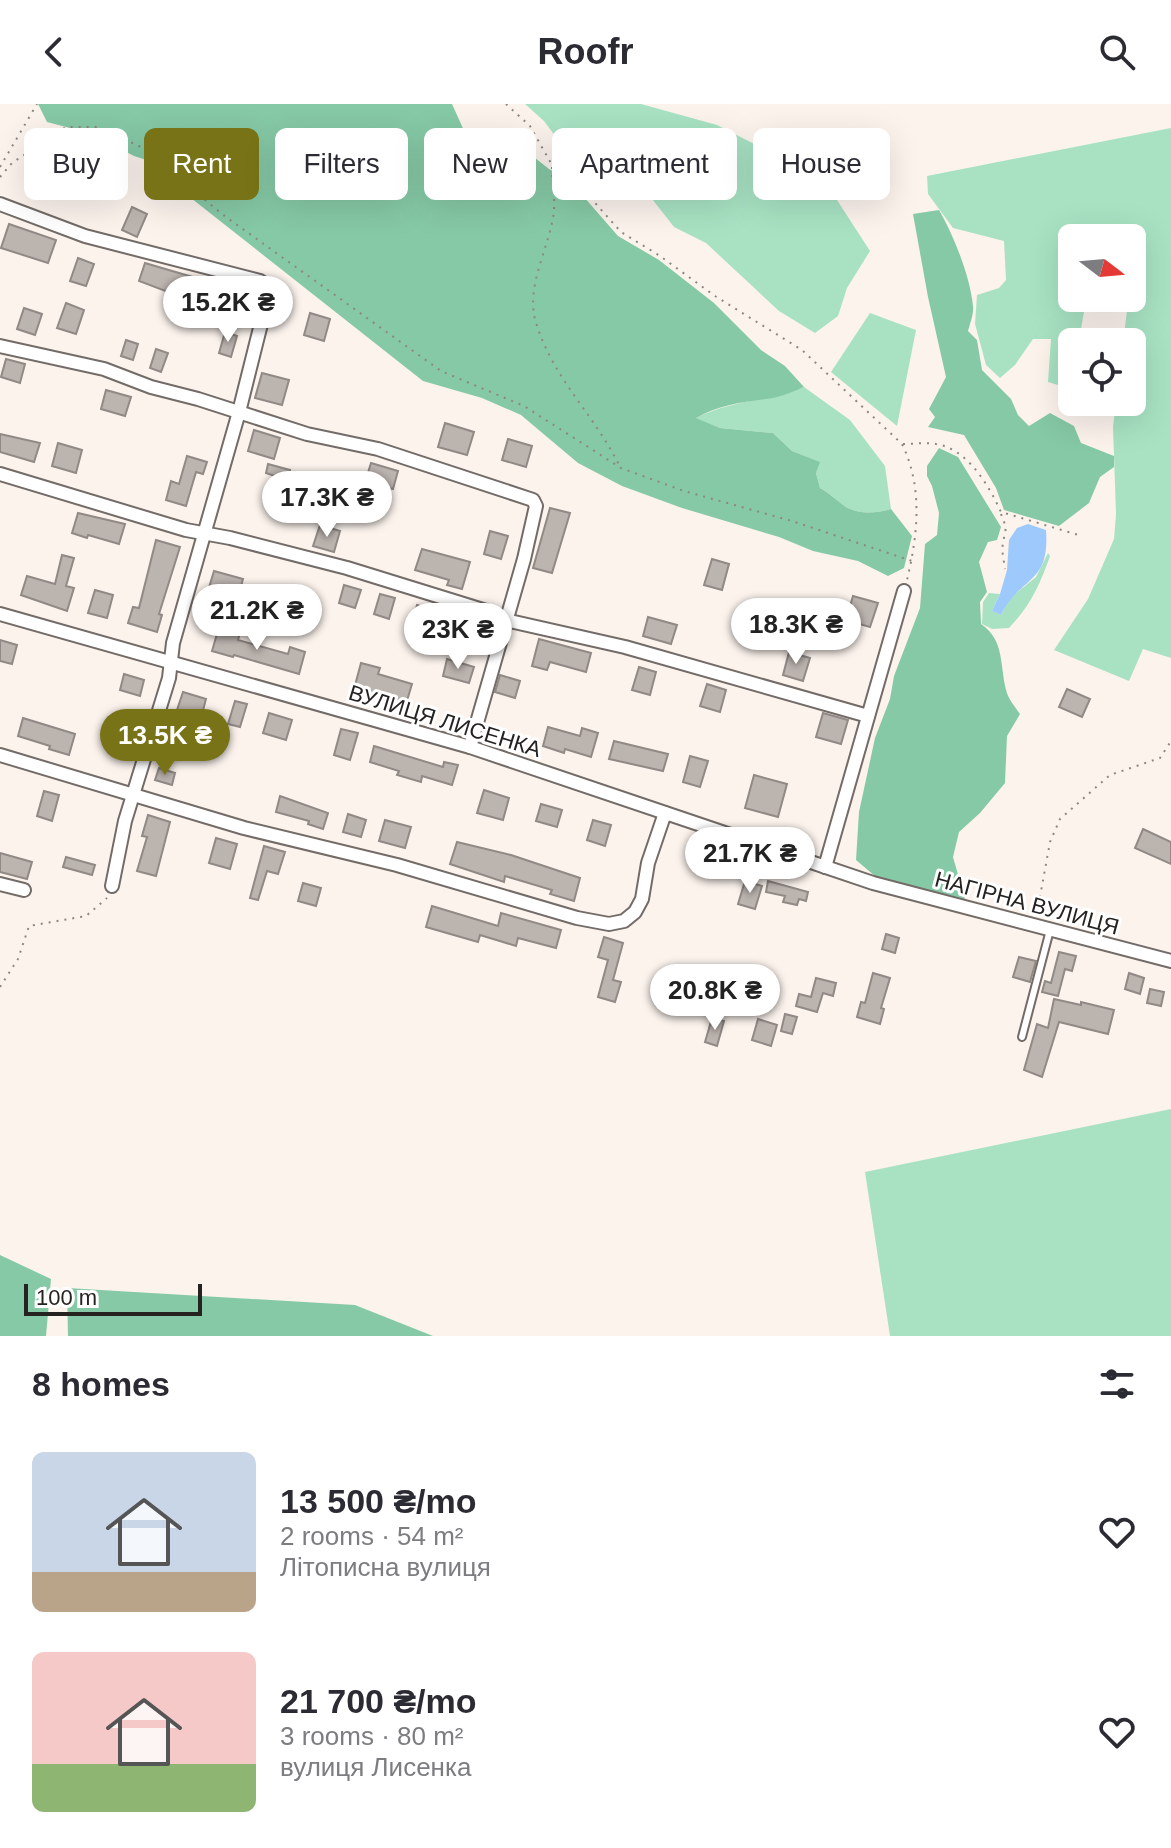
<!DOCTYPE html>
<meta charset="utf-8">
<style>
body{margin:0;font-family:Helvetica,sans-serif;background:#f7f7f7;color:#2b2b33;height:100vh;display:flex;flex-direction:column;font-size:30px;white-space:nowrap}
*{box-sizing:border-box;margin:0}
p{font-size:26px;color:#7c7c81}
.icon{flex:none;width:44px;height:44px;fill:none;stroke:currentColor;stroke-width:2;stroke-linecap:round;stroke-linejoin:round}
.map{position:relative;height:1232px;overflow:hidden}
.drawer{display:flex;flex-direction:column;background:#fff;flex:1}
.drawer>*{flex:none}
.banner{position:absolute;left:24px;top:24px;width:1124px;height:72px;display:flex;gap:16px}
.needle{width:52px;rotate:106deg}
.fabs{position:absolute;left:1058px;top:120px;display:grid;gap:16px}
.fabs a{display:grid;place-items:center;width:88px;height:88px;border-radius:12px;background:#fff;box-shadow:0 8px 32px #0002;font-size:40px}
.scale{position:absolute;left:24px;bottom:20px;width:178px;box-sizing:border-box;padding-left:8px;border:4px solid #252220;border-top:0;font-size:22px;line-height:28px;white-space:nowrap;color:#252220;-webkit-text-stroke:6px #fff;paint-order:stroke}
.price{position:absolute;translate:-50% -68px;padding:0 18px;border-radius:28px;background:#fff;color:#222;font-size:26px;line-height:52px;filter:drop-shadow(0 2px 4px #0008)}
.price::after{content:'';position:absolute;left:50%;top:48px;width:24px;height:18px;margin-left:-12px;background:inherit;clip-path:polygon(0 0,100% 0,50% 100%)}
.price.on{background:#777316;color:#fff}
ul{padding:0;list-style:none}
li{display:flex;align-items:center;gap:24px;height:200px;padding:0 32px}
li span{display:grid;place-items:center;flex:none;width:224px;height:160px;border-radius:12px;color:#555}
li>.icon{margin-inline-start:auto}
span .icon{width:96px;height:96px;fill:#fffc;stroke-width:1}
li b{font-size:34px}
h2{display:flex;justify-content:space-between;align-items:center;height:96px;padding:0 32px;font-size:34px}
.tag{padding:0 28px;border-radius:12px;background:#fff;box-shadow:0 8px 32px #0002;font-size:28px;line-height:72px}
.tag.on{background:#777316;color:#fff}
header{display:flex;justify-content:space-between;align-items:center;height:104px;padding:0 32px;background:#fff;font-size:36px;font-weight:700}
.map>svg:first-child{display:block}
</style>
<header><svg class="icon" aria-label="back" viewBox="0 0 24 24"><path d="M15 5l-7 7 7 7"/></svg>Roofr<svg class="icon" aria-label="search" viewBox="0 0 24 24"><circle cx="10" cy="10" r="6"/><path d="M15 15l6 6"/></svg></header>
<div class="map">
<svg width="1171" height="1232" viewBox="0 0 1171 1232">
<rect width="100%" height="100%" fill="#fcf3ed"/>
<g fill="#a8e2c3" fill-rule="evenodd">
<path d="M525 0H641L717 21 776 51 828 82 870 147 847 184 838 212 815 229 779 207 706 139 674 123 649 91 619 79 573 56 544 17Z"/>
<path d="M1171 24V554L1143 545 1129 577 1054 546 1088 495 1114 435 1116 410 1113 323 1116 298H1132V238H1123L1128 199 1084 207 1079 238H1072L1071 285 1048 278 1051 235H1033L1015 261 1000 274 986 261 975 220 977 191 999 184 1006 176 1004 137 953 124 928 90 927 72ZM1072 134H1132V194H1072Z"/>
<path d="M870 209 916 226 897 322 831 268Z"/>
<path d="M804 283 850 316 885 362 891 405C877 409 860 411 846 403 837 398 831 389 820 384L816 369 819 358 792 347 773 329 720 324 695 314C731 297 768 296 804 283Z"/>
<path d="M1048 449 1050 452C1040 481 1030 502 1009 524L992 525 982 520 983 498 989 489 1000 490 992 507 1001 511 1009 495 1036 473Z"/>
<path d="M1171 1005V1232H890L865 1068Z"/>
</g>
<g fill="#86c9a6">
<path d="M38 0H452L466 31H506L549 65 570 77 618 132 659 156 714 199 761 246 785 262 804 283C794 287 783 292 773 294 745 298 720 300 696 314L720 324 773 329 792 347 820 358 816 369 820 384C830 389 837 397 846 403 860 411 877 409 891 405L912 432 904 464 888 472 858 457 813 447 779 433 682 404 622 382 578 359 521 311 482 294 423 277 182 87 165 62 134 52 89 29 47 18Z"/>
<path d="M939 106C954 132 970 172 973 202 974 210 970 219 968 227L977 236 982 266 1011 295 1018 311 1029 322 1050 309 1074 322 1081 339 1114 352V363L1100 373 1089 399 1059 422 1004 406 996 384 964 331 928 323 935 313 929 305 946 273 928 193 913 110Z"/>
<path d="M939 344 958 353 1001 423 997 436 988 438 979 458 987 488 980 498 981 520C1006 537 999 563 1007 589 1009 596 1016 604 1020 610L1007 632 1005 679 980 709 959 728 953 753 965 795 876 773 856 756 859 708 875 634 890 595 894 572 920 504 925 440 937 431 939 409 932 382 927 372V362Z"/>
<path d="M0 1151 51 1175 46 1232H0Z"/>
<path d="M67 1184 355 1201 433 1232H68Z"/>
</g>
<path fill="#9ec9fc" d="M1028 420 1046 426C1050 481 1021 471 1001 511L992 507 1000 490 1007 466 1009 436 1017 424Z"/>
<g fill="#bcb4af" stroke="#918985" stroke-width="2">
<path d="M92 54 112 64 102 84 82 74Z"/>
<path d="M132 103 147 110 137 133 122 126Z"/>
<path d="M9 120 56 136 48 159 1 144Z"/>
<path d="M78 154 94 160 86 182 70 177Z"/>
<path d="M145 159 196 174 187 201 169 195 171 189 139 177Z"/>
<path d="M214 187 232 193 227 209 209 204Z"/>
<path d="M66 199 84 206 76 230 57 224Z"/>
<path d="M24 204 42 210 35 231 17 225Z"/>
<path d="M310 209 330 215 324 237 304 231Z"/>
<path d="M225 228 237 232 231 253 219 249Z"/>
<path d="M126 236 138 240 133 256 121 252Z"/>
<path d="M156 245 168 249 161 268 150 264Z"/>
<path d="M6 255 25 260 20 279 1 273Z"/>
<path d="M262 269 289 276 282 301 255 294Z"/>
<path d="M106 286 131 293 125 312 101 305Z"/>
<path d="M445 319 474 328 467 351 438 343Z"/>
<path d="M254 326 280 334 274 355 248 347Z"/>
<path d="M0 330 40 339 34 358 0 348Z"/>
<path d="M508 335 532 342 526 363 502 356Z"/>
<path d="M58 339 82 346 76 369 52 362Z"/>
<path d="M187 352 207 358 203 370 196 368 186 402 166 396 171 377 179 380Z"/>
<path d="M371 359 398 367 393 385 365 378Z"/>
<path d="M268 360 290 366 287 376 266 369Z"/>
<path d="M293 390 314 396 309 414 288 408Z"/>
<path d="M550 404 570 409 552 469 533 464Z"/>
<path d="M78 409 125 420 119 440 88 431 87 434 72 429Z"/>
<path d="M320 421 340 427 334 448 313 442Z"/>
<path d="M490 427 508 432 501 455 484 450Z"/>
<path d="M156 436 180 443 159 510 162 511 157 528 128 519 133 503 139 504Z"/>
<path d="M422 445 470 458 462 485 447 481 449 476 415 466Z"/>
<path d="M62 451 74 454 66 482 74 484 67 507 21 491 27 472 55 480Z"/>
<path d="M712 455 729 460 722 486 704 481Z"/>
<path d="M214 467 243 475 234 508 204 500Z"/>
<path d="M344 481 361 486 355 504 339 499Z"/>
<path d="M95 486 113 491 107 514 88 509Z"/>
<path d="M380 490 395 494 389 515 374 510Z"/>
<path d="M853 492 878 499 870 523 846 516Z"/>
<path d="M417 501 436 507 431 525 412 520Z"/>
<path d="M648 513 677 521 671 540 643 532Z"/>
<path d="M467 516 488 521 482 542 461 536Z"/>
<path d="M219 523 240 529 238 536 288 550 290 543 305 548 299 570 234 551 233 553 212 547Z"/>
<path d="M539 535 591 549 586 568 550 558 547 566 532 562Z"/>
<path d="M0 536 17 541 12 560 0 557Z"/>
<path d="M789 548 810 554 803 577 783 571Z"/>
<path d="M447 555 474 563 469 579 443 572Z"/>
<path d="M361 559 380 564 378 570 412 580 406 600 354 585Z"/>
<path d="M639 563 656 568 650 591 632 586Z"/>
<path d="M124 570 144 576 140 592 120 586Z"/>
<path d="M500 571 520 577 515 594 495 588Z"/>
<path d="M707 580 726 586 720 608 700 602Z"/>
<path d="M1067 585 1090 595 1082 613 1059 603Z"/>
<path d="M183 588 206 595 201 614 193 612 186 638 168 633Z"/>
<path d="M235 597 247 600 240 623 228 620Z"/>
<path d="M269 609 292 616 286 636 263 629Z"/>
<path d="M823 609 848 616 841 640 816 633Z"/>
<path d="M23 614 75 630 69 651 49 645 50 642 18 632Z"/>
<path d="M548 623 580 632 582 624 598 629 591 653 565 645 564 649 543 642Z"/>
<path d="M341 625 358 629 350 656 334 651Z"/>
<path d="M614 637 668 650 663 667 609 655Z"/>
<path d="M374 642 443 663 444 658 458 661 452 681 422 672 421 678 397 671 399 667 370 658Z"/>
<path d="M690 652 708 657 700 683 683 678Z"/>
<path d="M159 664 175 669 172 681 155 676Z"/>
<path d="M754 671 787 680 778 713 745 704Z"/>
<path d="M484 686 509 694 503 716 477 709Z"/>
<path d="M44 687 59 691 52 717 37 712Z"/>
<path d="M280 692 328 709 323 725 308 720 309 717 276 708Z"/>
<path d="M541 700 562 706 557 723 536 717Z"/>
<path d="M348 710 366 716 361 733 343 728Z"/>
<path d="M148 711 170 718 156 772 137 767 147 733 142 732Z"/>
<path d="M385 716 411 723 405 744 379 737Z"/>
<path d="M593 716 611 721 605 742 587 736Z"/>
<path d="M1143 725 1171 738V760L1135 744Z"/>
<path d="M216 734 237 740 230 765 209 759Z"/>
<path d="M457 738 511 751 580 774 574 797 550 790 552 786 505 772 504 778 450 760Z"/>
<path d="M264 742 285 748 278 770 267 767 258 796 250 794Z"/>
<path d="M0 749 32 758 27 775 0 768Z"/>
<path d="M66 753 95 761 92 771 63 763Z"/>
<path d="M745 777 762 782 755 805 738 800Z"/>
<path d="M768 777 808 788 806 797 799 795 797 801 783 798 785 792 766 788Z"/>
<path d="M303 779 321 784 316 802 298 797Z"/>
<path d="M432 802 498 822 501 809 561 826 556 844 518 834 516 842 480 831 478 838 426 823Z"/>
<path d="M886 830 899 834 895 849 882 845Z"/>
<path d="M604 833 623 839 613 876 621 878 615 898 598 893 608 856 598 853Z"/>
<path d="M1059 848 1076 852 1072 867 1065 865 1058 892 1042 888 1045 877 1051 879Z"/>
<path d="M1019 853 1036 857 1030 878 1013 873Z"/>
<path d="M873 869 890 874 881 904 884 905 880 920 857 913 861 898 865 899Z"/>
<path d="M1129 869 1144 874 1140 890 1125 885Z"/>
<path d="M816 874 836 879 833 892 823 889 817 908 796 902 799 890 811 893Z"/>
<path d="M1150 885 1164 888 1161 902 1147 899Z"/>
<path d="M1054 895 1081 901V898L1114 906 1108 930 1059 918 1042 973 1024 966 1037 920 1048 924Z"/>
<path d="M785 910 797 913 792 930 781 927Z"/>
<path d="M712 914 724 917 717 942 705 938Z"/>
<path d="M758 915 777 921 771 942 752 936Z"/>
</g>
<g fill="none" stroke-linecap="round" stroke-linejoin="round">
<defs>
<path id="lane" d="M1022 933 1050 826"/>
<g id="street">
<path d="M0 100 85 132 260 177 270 184 239 308 173 539 169 574 125 717 112 782"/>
<path d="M0 242 104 265 151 283 198 295 307 330 378 345 533 396 536 402 524 455 470 643"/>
<path d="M0 370 186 426 230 434 347 464 486 507 505 516 625 543 868 612"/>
<path d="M0 510 470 643 873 779 1171 857"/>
<path d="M0 651 244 724 397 761 577 814 609 820 624 817 635 808 642 795 648 759 665 709"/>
<path d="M825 763 904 487"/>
<path d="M0 780 24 786"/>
</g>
</defs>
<use href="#lane" stroke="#736b67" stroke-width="10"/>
<use href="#street" stroke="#736b67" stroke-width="16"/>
<g stroke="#8d8783" stroke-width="2" stroke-dasharray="2 6" stroke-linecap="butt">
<path d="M506 0 530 22 552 61 572 73 621 128 660 152 715 192 802 246 902 340C923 383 918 430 907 476"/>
<path d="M0 63 37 0"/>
<path d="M552 63C552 77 555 92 554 106 551 140 526 180 535 215 551 273 595 311 620 363"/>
<path d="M0 73 12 59 66 23H98L173 58 190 84 226 113 441 267 524 302 621 364 684 387 792 417 912 457"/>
<path d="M903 340C914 340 926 338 936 340 968 345 989 382 1001 408L1082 432"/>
<path d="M1001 410 1006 423 1002 445 1005 465"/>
<path d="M1037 809 1050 738 1060 715 1110 671 1160 654 1171 637"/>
<path d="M0 883 18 855 29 822 86 812 107 794"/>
</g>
<use href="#lane" stroke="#fff" stroke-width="6"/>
<use href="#street" stroke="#fff" stroke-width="12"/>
</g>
<g text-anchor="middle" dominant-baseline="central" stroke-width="6" stroke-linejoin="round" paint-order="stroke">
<g font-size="22" fill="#252220" stroke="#fff">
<text transform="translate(445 617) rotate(17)">ВУЛИЦЯ ЛИСЕНКА</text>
<text transform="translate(1027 799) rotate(15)">НАГІРНА ВУЛИЦЯ</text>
</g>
</g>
</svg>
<div class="fabs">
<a><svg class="needle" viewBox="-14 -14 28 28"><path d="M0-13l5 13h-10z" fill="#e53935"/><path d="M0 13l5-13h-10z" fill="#7c7c81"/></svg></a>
<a><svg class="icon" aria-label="locate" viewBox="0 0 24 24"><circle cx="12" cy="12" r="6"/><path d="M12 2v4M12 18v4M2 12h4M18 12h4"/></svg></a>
</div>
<div class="scale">100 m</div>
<b class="price" style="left:228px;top:240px">15.2K ₴</b>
<b class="price" style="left:327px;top:435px">17.3K ₴</b>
<b class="price" style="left:257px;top:548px">21.2K ₴</b>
<b class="price" style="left:796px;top:562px">18.3K ₴</b>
<b class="price" style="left:458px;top:567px">23K ₴</b>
<b class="price on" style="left:165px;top:673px">13.5K ₴</b>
<b class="price" style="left:750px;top:791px">21.7K ₴</b>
<b class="price" style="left:715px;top:928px">20.8K ₴</b>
<div class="banner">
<a class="tag">Buy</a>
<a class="tag on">Rent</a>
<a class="tag">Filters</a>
<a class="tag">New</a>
<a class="tag">Apartment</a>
<a class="tag">House</a>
</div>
</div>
<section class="drawer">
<h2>8 homes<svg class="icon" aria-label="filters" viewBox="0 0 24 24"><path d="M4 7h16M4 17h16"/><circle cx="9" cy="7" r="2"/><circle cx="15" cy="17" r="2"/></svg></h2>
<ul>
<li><span style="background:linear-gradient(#c9d6e8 75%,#b9a48a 0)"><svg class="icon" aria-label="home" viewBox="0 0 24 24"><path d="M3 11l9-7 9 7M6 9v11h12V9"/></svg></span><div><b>13 500 ₴/mo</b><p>2 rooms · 54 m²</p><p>Літописна вулиця</p></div><svg class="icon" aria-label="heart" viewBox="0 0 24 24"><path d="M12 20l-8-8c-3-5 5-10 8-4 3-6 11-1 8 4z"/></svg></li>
<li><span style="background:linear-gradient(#f6c9c9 70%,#8fb573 0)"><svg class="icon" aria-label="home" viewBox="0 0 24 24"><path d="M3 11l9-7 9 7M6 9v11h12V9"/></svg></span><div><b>21 700 ₴/mo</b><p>3 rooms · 80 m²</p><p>вулиця Лисенка</p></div><svg class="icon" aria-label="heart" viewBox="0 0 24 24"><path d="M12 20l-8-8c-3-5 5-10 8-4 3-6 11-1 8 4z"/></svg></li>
</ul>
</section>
